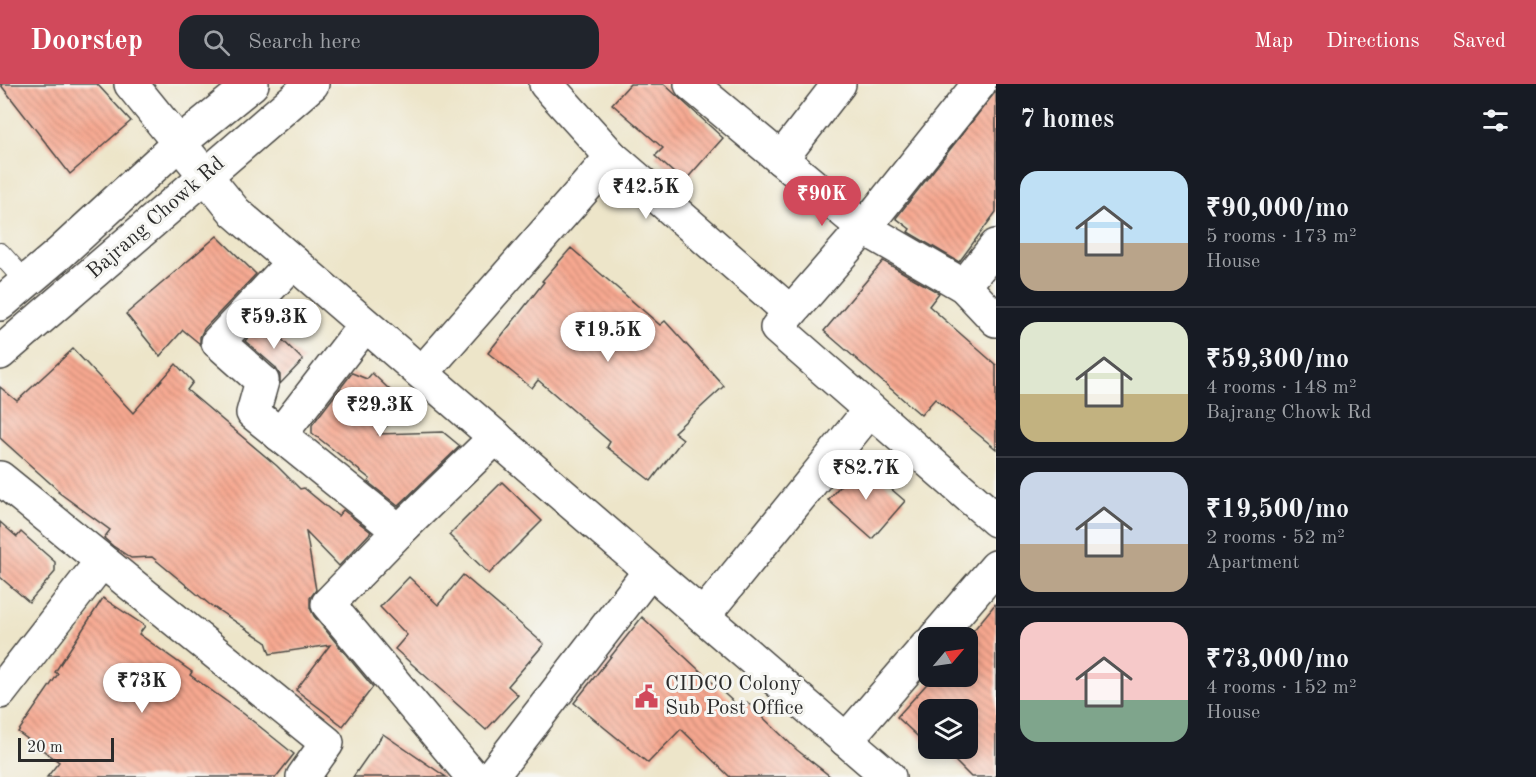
<!DOCTYPE html>
<meta charset="utf-8">
<style>
body{margin:0;font-family:"Old Standard TT",serif;background:#20242c;color:#f1f3f6;height:100vh;display:flex;flex-direction:column;font-size:22px;white-space:nowrap}
*{box-sizing:border-box;margin:0}
p{font-size:20px;color:#9ea1a6}
.icon{flex:none;width:33px;height:33px;fill:none;stroke:currentColor;stroke-width:2;stroke-linecap:round;stroke-linejoin:round}
.map{position:relative;flex:1;overflow:hidden}
.panel{display:flex;flex-direction:column;background:#171b24;width:540px}
.panel>*{flex:none}
.needle{width:39px;rotate:61deg}
.tools{position:absolute;left:918px;top:543px;display:grid;gap:12px}
.tools a{display:grid;place-items:center;width:60px;height:60px;border-radius:12px;background:#171b24;box-shadow:0 3px 9px #0003;font-size:30px}
.scale{position:absolute;left:18px;bottom:15px;width:96px;box-sizing:border-box;padding-left:6px;border:3px solid #2b2b2b;border-top:0;font-size:16px;line-height:21px;white-space:nowrap;color:#2b2b2b;-webkit-text-stroke:4px #f6f6f2;paint-order:stroke}
.price{position:absolute;translate:-50% -51px;padding:0 14px;border-radius:21px;background:#fff;color:#222;font-size:20px;line-height:39px;filter:drop-shadow(0 2px 3px #0008)}
.price::after{content:'';position:absolute;left:50%;top:36px;width:18px;height:14px;margin-left:-9px;background:inherit;clip-path:polygon(0 0,100% 0,50% 100%)}
.price.on{background:#d1495b;color:#fff}
ul{padding:0;list-style:none}
li{display:flex;align-items:center;gap:18px;height:150px;padding:0 24px}
li+li{border-top:2px solid #363941}
li span{display:grid;place-items:center;flex:none;width:168px;height:120px;border-radius:18px;color:#555}
li>.icon{margin-inline-start:auto}
span .icon{width:72px;height:72px;fill:#fffc;stroke-width:1}
li b{font-size:26px}
h2{display:flex;justify-content:space-between;align-items:center;height:72px;padding:0 24px;font-size:26px}
header{display:flex;align-items:center;gap:36px;box-sizing:border-box;height:84px;padding:0 30px;background:#d1495b;color:#fff}
header strong{font-size:28px}
nav{display:flex;gap:33px;margin-inline-start:auto;font-size:21px}
.search{width:420px;height:54px;background:#20242c;display:flex;align-items:center;gap:15px;box-sizing:border-box;padding:0 21px;border-radius:18px;color:#9ea1a6;font-size:22px}
main{display:flex;flex:1;min-height:0}
.map>svg:first-child{display:block}
</style>
<header>
<strong>Doorstep</strong>
<div class="search"><svg class="icon" aria-label="search" viewBox="0 0 24 24"><circle cx="10" cy="10" r="6"/><path d="M15 15l6 6"/></svg>Search here</div>
<nav><a>Map</a><a>Directions</a><a>Saved</a></nav>
</header>
<main>
<div class="map">
<svg width="996" height="693" viewBox="0 0 996 693">
<defs>
<pattern id="building-back-hatch" width="6" height="6" patternUnits="userSpaceOnUse" patternTransform="scale(1.5)"><rect width="6" height="6" fill="#f7a890"/><path d="M-1 5l2 2M0 0l6 6M5-1l2 2" fill="none" stroke="#c88976"/></pattern>
</defs>
<rect width="100%" height="100%" fill="#f6f6f2"/>
<filter id="ink" filterUnits="userSpaceOnUse"><feTurbulence type="fractalNoise" baseFrequency=".0167" numOctaves="2"/><feDisplacementMap in="SourceGraphic" scale="12" xChannelSelector="R" yChannelSelector="G"/><feConvolveMatrix kernelMatrix="1 2 1 2 8 2 1 2 1" color-interpolation-filters="sRGB"/></filter>
<filter id="wash" filterUnits="userSpaceOnUse"><feTurbulence type="fractalNoise" baseFrequency=".008" numOctaves="4" result="noise"/><feDisplacementMap in="SourceGraphic" scale="24" xChannelSelector="R" yChannelSelector="G"/><feGaussianBlur stdDeviation="1.35" result="paint"/><feColorMatrix in="noise" values="0 0 0 0 0 0 0 0 0 0 0 0 0 0 0 0 0 1.4 0 .05"/><feComposite in="paint" operator="in"/></filter>
<g filter="url(#wash)">
<rect width="100%" height="100%" fill="#ede5c9"/>
<g id="blocks">
<g fill="url(#building-back-hatch)">
<path d="M0 0H97L131 37 70 90Z"/>
<path d="M630 0H664L723 54 684 98 655 72 663 64 612 20Z"/>
<path d="M996 7V128L959 178 908 148 910 145 896 134Z"/>
<path d="M217 152 256 190 204 245 200 253V260L183 246 160 272 126 230Z"/>
<path d="M571 164 660 241 665 237 724 302 674 348 683 355 651 397 607 363 610 358 538 296 532 304 488 269 544 198 542 197Z"/>
<path d="M883 177 939 209 929 222 996 281V365L935 315 921 331 824 247Z"/>
<path d="M263 237 303 276 280 300V291L275 283 245 257Z"/>
<path d="M73 265 133 329 176 280 193 298 187 306 277 382 300 405 304 404 338 432 343 426 371 448 339 482 306 448 316 506 310 514V524L314 532 373 603 343 642 296 606 330 561 270 570 266 558 209 520 152 473 131 474 113 462 104 454 110 446 58 408 59 407 0 354V303L17 317Z"/>
<path d="M352 289 367 295 372 289 406 321 379 350 443 348 460 362 398 422 368 398 370 395 312 349V341Z"/>
<path d="M860 378 905 417 872 455 828 416Z"/>
<path d="M502 398 542 437 489 490 449 451Z"/>
<path d="M0 438 17 453 21 448 55 478V488L29 518 0 493Z"/>
<path d="M463 491 544 560 508 602 518 611 486 646 395 565 407 551 380 523 409 493 438 521Z"/>
<path d="M103 514 145 542 139 550 192 588 190 591 244 630 294 670 276 693H47L59 678 18 648 58 590 55 588Z"/>
<path d="M996 519V693H971L942 664H968V626H928V662L897 633 934 592H968V553Z"/>
<path d="M642 533 741 625 747 618 797 666 831 693H730L681 645 648 679 574 619Z"/>
<path d="M383 650 446 693H353Z"/>
</g>
</g>
</g>
<g filter="url(#ink)">
<use href="#blocks" fill-opacity="0" stroke="#484743" stroke-width="1.5"/>
<g fill="none" stroke-linecap="round" stroke-linejoin="round">
<defs>
<path id="lane" d="M0 169 26 198"/>
<g id="street">
<path d="M131 0 235 128 889 693"/>
<path d="M546 0 612 73 790 228"/>
<path d="M691 0 864 144 964 202 996 236"/>
<path d="M979 0 864 144 777 244 996 436"/>
<path d="M781 75 839 0"/>
<path d="M293 178 218 258 262 297 253 329 399 447 496 353"/>
<path d="M964 202 996 162"/>
<path d="M422 289 612 73"/>
<path d="M280 351 365 241"/>
<path d="M0 394 327 659 303 693"/>
<path d="M399 447 328 520 473 693"/>
<path d="M703 532 870 326"/>
<path d="M935 554 996 483"/>
<path d="M0 608 102 477"/>
<path d="M846 656 928 561"/>
<path d="M491 693 650 487"/>
</g>
<g id="secondary">
<path d="M0 220 60 169 178 60 252 0"/>
<path d="M0 269 312 0"/>
</g>
</defs>
<use href="#lane" stroke="#484743" stroke-width="22"/>
<use href="#street" stroke="#484743" stroke-width="36"/>
<use href="#secondary" stroke="#484743" stroke-width="36"/>
<use href="#lane" stroke="#fff" stroke-width="20"/>
<use href="#street" stroke="#fff" stroke-width="33"/>
<use href="#secondary" stroke="#fff" stroke-width="33"/>
</g>
</g>
<defs>
<symbol id="civic-bare" viewBox="-9 -9 18 18"><path d="M-.6-6.5H3V-4.5H.6V-3L4-1V1h2V6H-6V1h2V-1L-.6-3ZM-1.2 2.5V6h2.4V2.5Z" fill="#d1495b" stroke="#f6f6f2" stroke-width="2.5" paint-order="stroke"/></symbol>
</defs>
<g fill-rule="evenodd">
<use href="#civic-bare" x="630" y="596" width="33" height="33"/>
</g>
<g text-anchor="middle" dominant-baseline="central" stroke-width="6" stroke-linejoin="round" paint-order="stroke">
<g font-size="21" fill="#2b2b2b" stroke="#f6f6f2">
<text transform="translate(156 134) rotate(-41)">Bajrang Chowk Rd</text>
</g>
<g font-size="21" fill="#2b2b2b" stroke="#f6f6f2" text-anchor="start">
<text x="665" y="600">CIDCO Colony<tspan x="665" dy="24">Sub Post Office</tspan></text>
</g>
</g>
</svg>
<div class="tools">
<a><svg class="needle" viewBox="-14 -14 28 28"><path d="M0-13l5 13h-10z" fill="#e53935"/><path d="M0 13l5-13h-10z" fill="#9ea1a6"/></svg></a>
<a><svg class="icon" aria-label="layers" viewBox="0 0 24 24"><path d="M12 4l9 5-9 5-9-5zM3 14l9 5 9-5"/></svg></a>
</div>
<div class="scale">20 m</div>
<b class="price" style="left:646px;top:136px">₹42.5K</b>
<b class="price on" style="left:822px;top:143px">₹90K</b>
<b class="price" style="left:274px;top:266px">₹59.3K</b>
<b class="price" style="left:608px;top:279px">₹19.5K</b>
<b class="price" style="left:380px;top:354px">₹29.3K</b>
<b class="price" style="left:866px;top:417px">₹82.7K</b>
<b class="price" style="left:142px;top:630px">₹73K</b>
</div>
<section class="panel">
<h2>7 homes<svg class="icon" aria-label="filters" viewBox="0 0 24 24"><path d="M4 7h16M4 17h16"/><circle cx="9" cy="7" r="2"/><circle cx="15" cy="17" r="2"/></svg></h2>
<ul>
<li><span style="background:linear-gradient(#bfe0f5 60%,#b9a48a 0)"><svg class="icon" aria-label="home" viewBox="0 0 24 24"><path d="M3 11l9-7 9 7M6 9v11h12V9"/></svg></span><div><b>₹90,000/mo</b><p>5 rooms · 173 m²</p><p>House</p></div></li>
<li><span style="background:linear-gradient(#dfe7d0 60%,#c2b280 0)"><svg class="icon" aria-label="home" viewBox="0 0 24 24"><path d="M3 11l9-7 9 7M6 9v11h12V9"/></svg></span><div><b>₹59,300/mo</b><p>4 rooms · 148 m²</p><p>Bajrang Chowk Rd</p></div></li>
<li><span style="background:linear-gradient(#c9d6e8 60%,#b9a48a 0)"><svg class="icon" aria-label="home" viewBox="0 0 24 24"><path d="M3 11l9-7 9 7M6 9v11h12V9"/></svg></span><div><b>₹19,500/mo</b><p>2 rooms · 52 m²</p><p>Apartment</p></div></li>
<li><span style="background:linear-gradient(#f6c9c9 65%,#7fa58c 0)"><svg class="icon" aria-label="home" viewBox="0 0 24 24"><path d="M3 11l9-7 9 7M6 9v11h12V9"/></svg></span><div><b>₹73,000/mo</b><p>4 rooms · 152 m²</p><p>House</p></div></li>
</ul>
</section>
</main>
